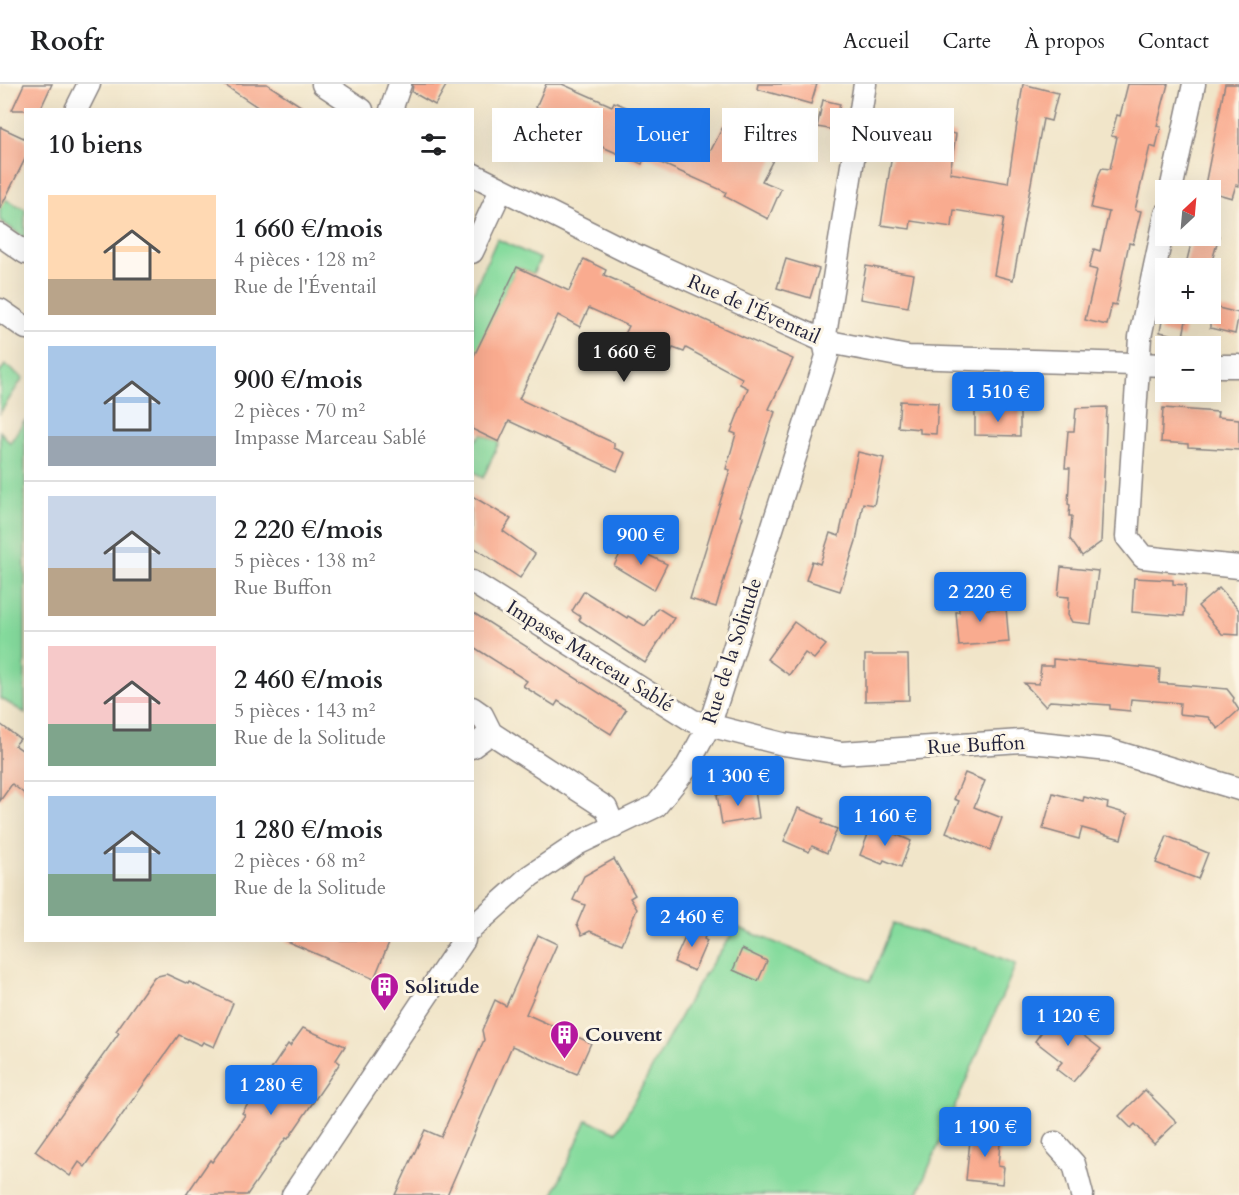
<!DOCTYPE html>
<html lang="fr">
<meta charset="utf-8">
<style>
body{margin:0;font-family:Cardo,serif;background:#f6f6f6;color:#202124;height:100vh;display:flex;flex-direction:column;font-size:22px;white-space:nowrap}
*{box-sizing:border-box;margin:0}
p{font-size:20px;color:#757577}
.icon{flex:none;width:33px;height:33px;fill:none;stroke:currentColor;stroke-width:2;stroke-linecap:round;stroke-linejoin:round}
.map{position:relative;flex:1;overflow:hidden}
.panel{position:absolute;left:24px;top:24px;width:450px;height:834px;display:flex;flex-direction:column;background:#fff;border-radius:0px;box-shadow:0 6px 24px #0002}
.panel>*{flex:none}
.guide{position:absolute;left:492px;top:24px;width:570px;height:54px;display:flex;gap:12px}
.needle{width:39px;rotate:26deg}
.tools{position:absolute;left:1155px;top:96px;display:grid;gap:12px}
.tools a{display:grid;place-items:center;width:66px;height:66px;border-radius:0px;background:#fff;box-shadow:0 6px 24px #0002;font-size:30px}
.price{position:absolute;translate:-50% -51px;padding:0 14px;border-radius:6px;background:#1a73e8;color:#fff;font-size:20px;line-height:39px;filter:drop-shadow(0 2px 3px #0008)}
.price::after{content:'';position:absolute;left:50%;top:36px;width:18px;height:14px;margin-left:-9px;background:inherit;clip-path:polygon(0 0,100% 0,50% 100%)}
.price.active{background:#222;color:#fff}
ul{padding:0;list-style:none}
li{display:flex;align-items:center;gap:18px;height:150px;padding:0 24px}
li+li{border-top:2px solid #e0e0e0}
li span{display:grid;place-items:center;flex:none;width:168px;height:120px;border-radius:0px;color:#555}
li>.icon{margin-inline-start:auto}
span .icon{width:72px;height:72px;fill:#fffc;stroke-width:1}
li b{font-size:26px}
h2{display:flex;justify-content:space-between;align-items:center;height:72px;padding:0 24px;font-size:26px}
.chip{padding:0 21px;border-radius:0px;background:#fff;box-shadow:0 6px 24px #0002;font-size:21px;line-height:54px}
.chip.active{background:#1a73e8;color:#fff}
header{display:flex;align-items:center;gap:36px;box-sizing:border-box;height:84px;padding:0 30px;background:#fff;border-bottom:2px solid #e0e0e0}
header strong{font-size:28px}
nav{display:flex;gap:33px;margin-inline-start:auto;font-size:21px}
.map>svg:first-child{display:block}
</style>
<header>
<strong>Roofr</strong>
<nav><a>Accueil</a><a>Carte</a><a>À propos</a><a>Contact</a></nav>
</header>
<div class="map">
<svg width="1239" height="1111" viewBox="0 0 1239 1111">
<rect width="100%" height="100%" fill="#fcf5e5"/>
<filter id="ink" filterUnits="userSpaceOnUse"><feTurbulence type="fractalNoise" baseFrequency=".0167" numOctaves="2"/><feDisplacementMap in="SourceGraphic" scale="12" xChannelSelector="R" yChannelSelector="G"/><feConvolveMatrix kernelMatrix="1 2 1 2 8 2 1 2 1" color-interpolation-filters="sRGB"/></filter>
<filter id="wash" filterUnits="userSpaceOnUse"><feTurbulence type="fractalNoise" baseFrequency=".008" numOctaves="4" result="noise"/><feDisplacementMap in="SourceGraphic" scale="24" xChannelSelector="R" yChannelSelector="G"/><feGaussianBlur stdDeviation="1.35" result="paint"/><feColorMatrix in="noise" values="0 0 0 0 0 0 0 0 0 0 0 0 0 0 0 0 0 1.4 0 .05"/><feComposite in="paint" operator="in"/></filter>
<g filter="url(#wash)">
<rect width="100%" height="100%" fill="#f1e5c9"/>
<g fill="#85db9d" stroke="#547e6c" stroke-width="1.5">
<path d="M0 113 25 125V154L0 136Z"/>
<path d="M497 155 540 175 533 190 517 183 473 276V209Z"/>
<path d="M5 281 23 294 0 329V288Z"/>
<path d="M25 336V629L0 614V347L10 359Z"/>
<path d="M482 350 499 358 483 394 473 387 472 360Z"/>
<path d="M893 840 973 863 1016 880 917 1111H553L587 1036 617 1048 698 900 737 843 870 897Z"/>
</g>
<g id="blocks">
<g fill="#f9ab8f">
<path d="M24 0H52L40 26H12Z"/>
<path d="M223 0H267L307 26H262Z"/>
<path d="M413 0H447L435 21 412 8Z"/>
<path d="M546 0H562L612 22 614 18 660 37 657 45 710 68 728 33 766 52 783 57 762 97 781 105 768 135 724 112 726 108 645 72 642 80 591 58 596 46 536 23Z"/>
<path d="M758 0H817L811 20 757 5Z"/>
<path d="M1023 0 1058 9 1051 37 1043 35 1013 196 994 191 1004 134 954 126 952 143 911 137 910 145 881 141 894 58 901 59 905 41 956 50 950 89 1008 99Z"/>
<path d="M1128 0H1168L1157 42 1161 43 1158 54 1156 64 1150 62 1135 126 1141 127 1133 160 1129 159 1116 221 1112 220 1107 241 1085 236 1097 186 1089 184 1094 165 1100 167 1109 128 1091 124 1099 90 1102 84 1110 85 1117 53 1111 52 1117 31 1120 32Z"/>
<path d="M1225 0H1239V102L1236 101 1232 114 1204 106Z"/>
<path d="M823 16 840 20 834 46 817 43Z"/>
<path d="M0 43 26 55V73L0 125Z"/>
<path d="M1193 152H1219L1210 184H1185Z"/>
<path d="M584 175 606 186 604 191 793 275 769 325 775 328 740 432 743 433 716 523 690 515 730 386 726 385 736 350 731 348 748 304 740 300 742 294 686 264 684 268 673 264 671 268 647 256 644 262 624 252 629 242 589 224 580 243 558 231 519 315 614 359V364L625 369 617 387 509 337 499 358 472 345V276L517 183 569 207Z"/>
<path d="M786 175 819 185 810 214 777 204Z"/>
<path d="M866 182 914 190 908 223 860 215Z"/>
<path d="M1210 222 1239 229 1235 250 1210 244Z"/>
<path d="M1164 226 1166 230 1187 231 1183 253 1160 248Z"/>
<path d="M900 317 938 319 936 350 920 349V345L898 343Z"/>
<path d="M1107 323 1101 458 1082 472 1070 455 1072 432H1069L1070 421 1068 420 1070 384H1065L1068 347H1074L1076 324Z"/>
<path d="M1163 324 1218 328 1217 333 1239 335V366L1188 363V360L1161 358Z"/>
<path d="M975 326H1020V352L975 351Z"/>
<path d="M858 368 884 374 874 421 863 419 856 457 840 507 806 496 812 477 820 480 830 449 839 452Z"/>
<path d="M472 412 511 435 503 447 535 470 520 494 472 462Z"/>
<path d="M625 460 667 480 654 506 614 482Z"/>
<path d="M1061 483 1098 487 1091 540 1072 538 1068 531 1069 513 1058 512Z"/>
<path d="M1134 494 1173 496V500L1186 501 1184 532 1132 528Z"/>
<path d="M1219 504 1239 526V551L1222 550 1198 522Z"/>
<path d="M584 507 627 534 628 532 645 542 658 524 674 534 645 579 579 536 581 533 572 527Z"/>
<path d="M977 510 978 526 1006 524 1009 558 959 562 956 528H959L958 512Z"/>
<path d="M472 528 626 626 611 650 558 617 555 622 523 602 527 597 472 562Z"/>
<path d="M794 538 826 561 814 575 805 569 789 591 767 575Z"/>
<path d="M865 571H908L909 616 865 617Z"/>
<path d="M1053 575 1160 585 1159 599 1227 605 1234 614 1233 617 1239 626 1218 645 1208 633 1179 630 1180 619 1131 615 1130 627 1110 625V621L1050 617 1045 622 1024 599 1039 600 1041 582H1053Z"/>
<path d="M0 640 20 655 15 661 26 669V711L12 700 0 717Z"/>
<path d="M965 689 985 697 974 723 1002 734 990 766 946 748 959 717 954 715Z"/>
<path d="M755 706 759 734 722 740 717 711Z"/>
<path d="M1053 709 1083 717 1084 713 1108 719 1107 724 1128 730 1121 755 1082 744 1079 755 1043 745Z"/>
<path d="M798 724 824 735 822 739 837 745 827 769 812 762 809 768 784 757Z"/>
<path d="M872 740 911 757 901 783 884 776 882 780 860 771Z"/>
<path d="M1167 752 1208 769 1198 795 1156 779Z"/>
<path d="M614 775 635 811 630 814 637 825 622 860 590 847 582 851 577 840 585 821 573 816 584 792Z"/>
<path d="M691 840 707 847 704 855 707 857 694 887 674 878Z"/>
<path d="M538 851 557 860 526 930 591 959 577 990 512 962 447 1111H395L425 1046 441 1053 484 956 482 946 495 916 506 922Z"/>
<path d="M284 856H390L374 895Z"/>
<path d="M742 865 767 877 758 897 733 886Z"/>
<path d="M166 890 188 900 189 898 233 919 214 963 203 958 201 961 179 951 85 1083 79 1078 70 1092 35 1067 119 949 116 947 154 893Z"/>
<path d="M1055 930 1101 965 1073 998 1056 985 1062 978 1035 957Z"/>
<path d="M303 944 345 962 336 976 340 979 288 1055 286 1054 247 1111H186L210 1076 212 1078 238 1042 245 1031 242 1029 288 960 290 962Z"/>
<path d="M1145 1006 1177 1038 1154 1060 1135 1040 1131 1044 1119 1032Z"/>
<path d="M971 1046 1001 1049 998 1082 1004 1083 1002 1100 966 1096Z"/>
</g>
</g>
</g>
<g filter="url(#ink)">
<use href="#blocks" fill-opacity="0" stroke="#8a8482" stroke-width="1.5"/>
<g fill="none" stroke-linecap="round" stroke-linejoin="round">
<defs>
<g id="minor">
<path d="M323 0 362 26"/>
<path d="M76 26 89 0"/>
<path d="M391 26 400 0"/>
<path d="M472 90 624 166 824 257 908 273 1166 281"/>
<path d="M1171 106 1194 0"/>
<path d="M1166 130 1140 253 1127 453 1143 473 1239 483"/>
<path d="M0 151 26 169"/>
<path d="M472 168 501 106"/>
<path d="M0 226 26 244"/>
<path d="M1210 282H1239"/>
<path d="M472 498 693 637 783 660 842 669 1021 657 1109 666 1239 705"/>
<path d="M472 624 482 631 491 649 606 724 614 743"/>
<path d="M472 663 491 649"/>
<path d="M472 844 530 792 579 759 656 722 685 686 710 640 827 272 824 257 865 0"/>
<path d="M1055 1059 1074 1080 1082 1111"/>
<path d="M293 1111 464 856"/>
</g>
</defs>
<use href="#minor" stroke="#8a8482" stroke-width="25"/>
<use href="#minor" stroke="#fff" stroke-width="22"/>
</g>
</g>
<defs>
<symbol id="building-pin" viewBox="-11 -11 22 30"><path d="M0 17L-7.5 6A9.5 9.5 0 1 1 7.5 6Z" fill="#b5179e" stroke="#fcf5e5"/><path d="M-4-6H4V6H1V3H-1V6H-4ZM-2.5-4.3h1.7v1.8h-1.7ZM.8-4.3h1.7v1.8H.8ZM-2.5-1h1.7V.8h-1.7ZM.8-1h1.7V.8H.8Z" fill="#fff"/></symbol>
</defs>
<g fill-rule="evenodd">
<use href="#building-pin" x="368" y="886" width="33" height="45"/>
<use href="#building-pin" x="548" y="934" width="33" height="45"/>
</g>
<g text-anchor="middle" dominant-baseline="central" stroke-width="6" stroke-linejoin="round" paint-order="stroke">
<g font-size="20" fill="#22223b" stroke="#fcf5e5">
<text transform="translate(754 225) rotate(24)">Rue de l'Éventail</text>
<text transform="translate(732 567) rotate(-72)">Rue de la Solitude</text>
<text transform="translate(590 572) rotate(32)">Impasse Marceau Sablé</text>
<text transform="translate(976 661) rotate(-3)">Rue Buffon</text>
</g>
<g font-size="20" font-weight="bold" fill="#22223b" stroke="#fcf5e5" text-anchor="start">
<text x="405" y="902">Solitude</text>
<text x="585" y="950">Couvent</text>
</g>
</g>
</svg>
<div class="tools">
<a><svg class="needle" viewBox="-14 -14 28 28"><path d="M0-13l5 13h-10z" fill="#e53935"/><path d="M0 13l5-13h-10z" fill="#757577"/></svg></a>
<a>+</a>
<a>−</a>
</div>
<b class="price active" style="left:624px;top:299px">1 660 €</b>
<b class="price" style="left:998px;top:339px">1 510 €</b>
<b class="price" style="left:641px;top:482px">900 €</b>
<b class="price" style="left:980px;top:539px">2 220 €</b>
<b class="price" style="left:738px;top:723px">1 300 €</b>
<b class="price" style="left:885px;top:763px">1 160 €</b>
<b class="price" style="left:692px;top:864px">2 460 €</b>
<b class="price" style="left:1068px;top:963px">1 120 €</b>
<b class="price" style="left:271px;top:1032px">1 280 €</b>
<b class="price" style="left:985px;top:1074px">1 190 €</b>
<div class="guide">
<a class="chip">Acheter</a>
<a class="chip active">Louer</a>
<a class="chip">Filtres</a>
<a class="chip">Nouveau</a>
</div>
<section class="panel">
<h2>10 biens<svg class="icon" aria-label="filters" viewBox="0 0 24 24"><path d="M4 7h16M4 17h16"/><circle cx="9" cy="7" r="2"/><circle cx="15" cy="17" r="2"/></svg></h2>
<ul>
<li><span style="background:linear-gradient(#ffd9b3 70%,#b9a48a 0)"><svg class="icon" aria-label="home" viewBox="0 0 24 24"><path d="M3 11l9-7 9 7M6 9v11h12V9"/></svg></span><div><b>1 660 €/mois</b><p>4 pièces · 128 m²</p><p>Rue de l'Éventail</p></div></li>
<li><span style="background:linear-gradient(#a9c7e8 75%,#9aa5b1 0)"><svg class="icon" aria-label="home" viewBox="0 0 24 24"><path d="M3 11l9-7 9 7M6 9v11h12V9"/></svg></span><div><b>900 €/mois</b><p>2 pièces · 70 m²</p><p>Impasse Marceau Sablé</p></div></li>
<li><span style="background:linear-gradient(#c9d6e8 60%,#b9a48a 0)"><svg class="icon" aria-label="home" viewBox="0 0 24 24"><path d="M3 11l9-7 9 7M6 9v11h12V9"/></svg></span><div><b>2 220 €/mois</b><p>5 pièces · 138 m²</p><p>Rue Buffon</p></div></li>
<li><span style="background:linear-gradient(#f6c9c9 65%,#7fa58c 0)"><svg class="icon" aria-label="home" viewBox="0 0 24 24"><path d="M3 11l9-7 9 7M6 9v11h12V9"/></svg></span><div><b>2 460 €/mois</b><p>5 pièces · 143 m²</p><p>Rue de la Solitude</p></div></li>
<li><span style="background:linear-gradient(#a9c7e8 65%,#7fa58c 0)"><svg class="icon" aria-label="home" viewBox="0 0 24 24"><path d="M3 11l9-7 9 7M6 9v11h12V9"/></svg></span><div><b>1 280 €/mois</b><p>2 pièces · 68 m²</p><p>Rue de la Solitude</p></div></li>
</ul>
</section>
</div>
